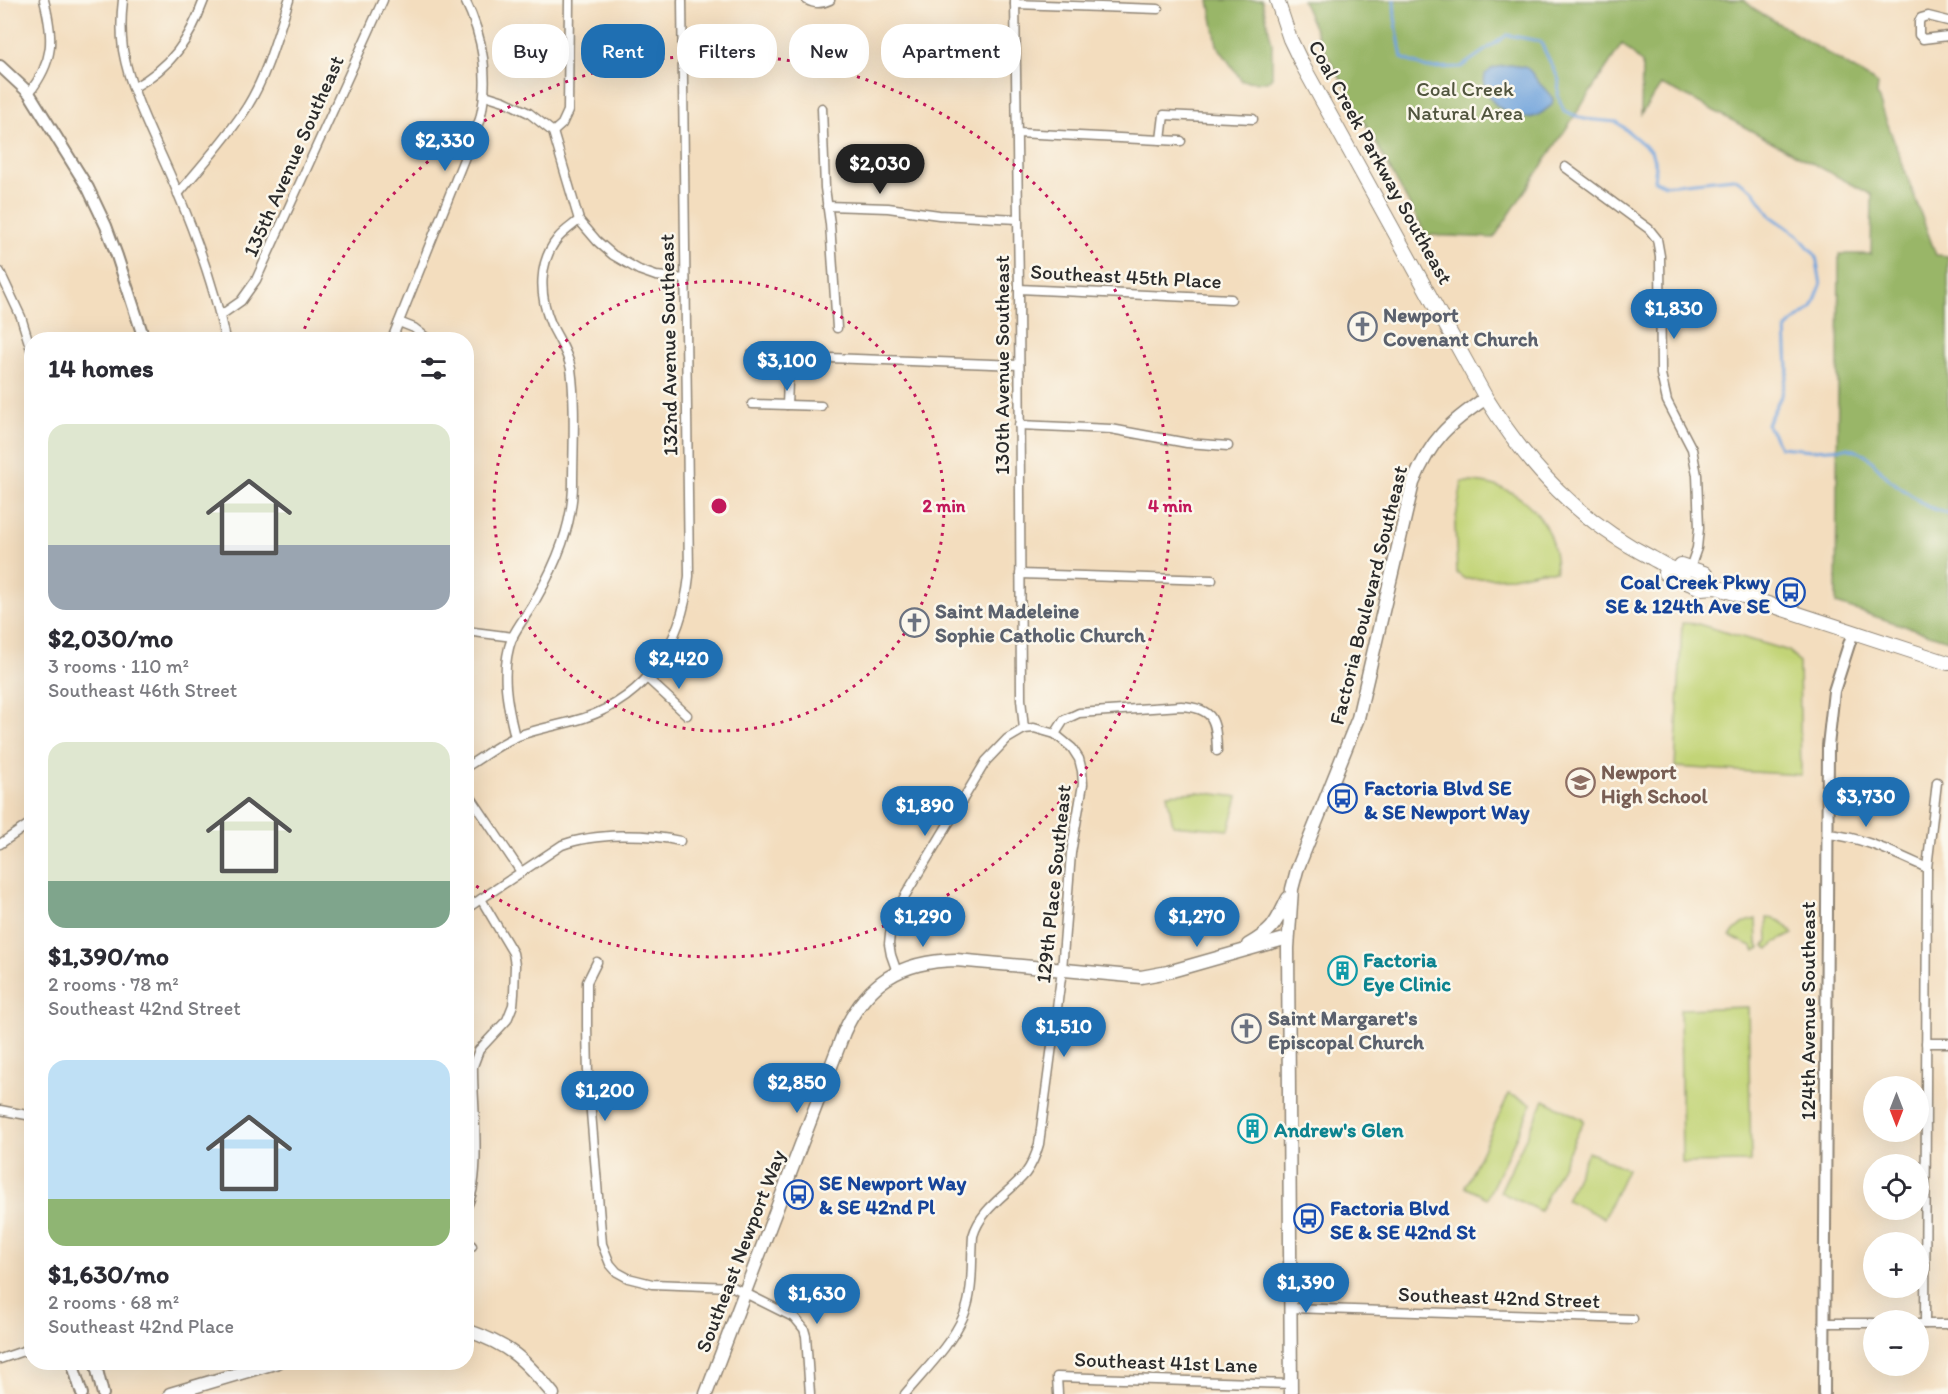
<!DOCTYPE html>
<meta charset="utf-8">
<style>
body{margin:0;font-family:Itim,sans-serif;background:#f2f2f3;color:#2b2b33;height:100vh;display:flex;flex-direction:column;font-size:22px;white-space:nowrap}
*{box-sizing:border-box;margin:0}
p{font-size:20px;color:#7c7c81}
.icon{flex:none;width:33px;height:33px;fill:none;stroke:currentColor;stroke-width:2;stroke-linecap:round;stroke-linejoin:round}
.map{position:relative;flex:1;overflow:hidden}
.details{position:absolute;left:24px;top:332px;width:450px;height:1038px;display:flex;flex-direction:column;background:#fff;border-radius:24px;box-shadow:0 6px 24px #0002}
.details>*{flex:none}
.guide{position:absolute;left:492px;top:24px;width:570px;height:54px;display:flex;gap:12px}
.needle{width:39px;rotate:180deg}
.tools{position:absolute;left:1863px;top:1076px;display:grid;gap:12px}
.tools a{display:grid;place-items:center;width:66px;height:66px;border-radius:50%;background:#fff;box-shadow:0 6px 24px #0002;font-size:30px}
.price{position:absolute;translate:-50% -51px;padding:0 14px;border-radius:21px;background:#1f6fb2;color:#fff;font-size:20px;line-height:39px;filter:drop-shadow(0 2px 3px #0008)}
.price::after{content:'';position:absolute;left:50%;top:36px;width:18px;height:14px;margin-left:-9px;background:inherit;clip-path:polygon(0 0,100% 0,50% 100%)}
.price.on{background:#222;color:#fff}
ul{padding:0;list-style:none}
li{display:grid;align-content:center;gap:12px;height:318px;padding:0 24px}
li span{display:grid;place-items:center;height:186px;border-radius:18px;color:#555}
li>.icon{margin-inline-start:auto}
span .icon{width:108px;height:108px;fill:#fffc;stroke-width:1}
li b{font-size:26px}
h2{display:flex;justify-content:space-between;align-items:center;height:72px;padding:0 24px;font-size:26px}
.chip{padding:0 21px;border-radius:24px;background:#fff;box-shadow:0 6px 24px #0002;font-size:21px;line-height:54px}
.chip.on{background:#1f6fb2;color:#fff}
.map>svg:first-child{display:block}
</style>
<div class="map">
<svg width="1948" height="1394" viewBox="0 0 1948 1394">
<rect width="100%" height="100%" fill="#fbf7ec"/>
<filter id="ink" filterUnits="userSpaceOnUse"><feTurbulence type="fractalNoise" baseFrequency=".0167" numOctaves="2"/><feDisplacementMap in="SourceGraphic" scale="12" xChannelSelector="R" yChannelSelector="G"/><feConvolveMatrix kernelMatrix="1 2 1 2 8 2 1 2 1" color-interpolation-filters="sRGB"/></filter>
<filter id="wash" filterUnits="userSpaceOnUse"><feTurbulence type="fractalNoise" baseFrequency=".008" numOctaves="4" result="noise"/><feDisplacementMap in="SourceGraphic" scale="24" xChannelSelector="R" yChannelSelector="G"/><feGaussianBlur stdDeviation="1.35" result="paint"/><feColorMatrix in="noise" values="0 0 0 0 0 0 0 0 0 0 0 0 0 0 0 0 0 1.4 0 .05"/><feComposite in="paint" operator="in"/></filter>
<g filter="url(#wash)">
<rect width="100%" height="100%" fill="#f3ddbe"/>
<g fill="#c2d477" stroke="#768051" stroke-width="1.5">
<path d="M1462 482C1517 480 1555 517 1556 571H1541L1512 577 1465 579 1457 573 1455 524Z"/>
<path d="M1682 623 1698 624 1789 651 1799 663 1801 775 1675 767Z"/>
<path d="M1198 792 1238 797 1229 830 1173 825 1167 794Z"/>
<path d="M1767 918C1780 919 1786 923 1793 934L1774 943 1769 949 1764 946 1768 941Z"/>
<path d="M1756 919 1757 943 1760 948 1755 951 1752 946 1730 936C1736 927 1744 921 1756 919Z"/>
<path d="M1748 1007 1751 1162 1682 1163 1680 1009Z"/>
<path d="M1509 1094 1532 1104 1487 1198 1465 1187Z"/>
<path d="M1544 1100 1584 1120 1540 1211 1500 1192Z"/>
<path d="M1588 1152 1627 1169 1604 1218 1566 1200Z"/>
</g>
<g fill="#99b668" stroke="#62704a" stroke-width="1.5">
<path d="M1209 0H1262L1272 43V77L1267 82 1242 81 1217 45Z"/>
<path d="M1302 0H1744L1753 8 1878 84 1877 95 1936 255 1948 256V640L1836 604 1839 254H1871L1872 195 1690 98 1661 85 1641 114 1642 63 1622 44 1494 238 1426 235 1319 39Z"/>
</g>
<path fill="#70a3dc" stroke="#4e6784" stroke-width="1.5" d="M1509 65C1534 68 1526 67 1540 84 1545 89 1549 93 1553 99L1552 105C1547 108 1542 114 1536 116 1517 124 1486 104 1484 84 1484 80 1485 77 1485 74L1493 68Z"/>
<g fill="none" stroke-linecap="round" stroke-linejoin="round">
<path stroke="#70a3dc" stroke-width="3" d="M1394 0 1395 18 1402 58 1427 68 1461 67 1507 35 1540 41 1559 80 1558 96 1564 111 1584 119 1617 122 1651 151 1656 166 1654 180 1665 185 1734 178 1753 190 1771 216 1799 236 1816 256 1821 285 1812 308 1786 328 1788 369 1782 394 1767 424 1780 447 1812 450 1847 448 1865 454 1890 480 1926 506 1948 514"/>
</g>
</g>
<g filter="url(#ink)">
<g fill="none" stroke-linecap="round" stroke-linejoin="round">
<defs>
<g id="minor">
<path d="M123 0C121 16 121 34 123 50 131 97 159 147 177 191 197 239 215 288 225 339"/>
<path d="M807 0C814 4 822 4 830 0"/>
<path d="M1015 0 1019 289 1021 699 1024 729"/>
<path d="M1015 4 1158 9"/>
<path d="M1948 21 1928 16 1921 18 1919 22V35L1923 39 1948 36"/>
<path d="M133 88C172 66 189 41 204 0"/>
<path d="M29 93C54 61 54 39 44 0"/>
<path d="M485 95 504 101 529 113 553 132 579 220 597 241 613 255 639 270 656 276 685 279"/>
<path d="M822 108 825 188 830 224 837 328"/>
<path d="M553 132 562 124 568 111 569 0"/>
<path d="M1017 133 1181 141"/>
<path d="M1161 140 1164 115 1253 119"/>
<path d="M1565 167 1649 229 1657 239 1660 256 1661 374 1667 401 1692 449 1697 475 1699 528 1697 548 1690 568"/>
<path d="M178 194C202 165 227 138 247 107 267 75 277 36 289 0"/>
<path d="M827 206 888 208 939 215 1018 219"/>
<path d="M0 272 21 317 32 353"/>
<path d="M1019 289 1231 299"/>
<path d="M221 315 241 301 256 280 383 0"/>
<path d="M399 322 414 328 428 339"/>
<path d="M392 339 480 119C490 79 483 36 465 0"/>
<path d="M751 355 1019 365"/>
<path d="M752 404 821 406"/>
<path d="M787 405 789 357"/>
<path d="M1019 425 1111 429 1187 443 1228 446"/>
<path d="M32 477V481"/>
<path d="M1020 574 1212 580"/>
<path d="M466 631 513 637"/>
<path d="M647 678 687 715"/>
<path d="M1055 734 1064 720 1079 713 1181 706C1214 708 1216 720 1217 751"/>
<path d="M515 737C507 705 500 670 512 638 518 625 529 612 536 599 556 564 573 525 573 483 573 447 576 405 571 369 568 352 558 339 551 324 539 296 538 262 558 238 564 231 572 226 579 220"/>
<path d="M466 767C483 757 500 743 518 736 539 728 562 725 584 718 649 696 682 642 689 576L682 0"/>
<path d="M466 790 521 872"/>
<path d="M1827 834C1863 837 1894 853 1927 868"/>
<path d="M0 844 32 822"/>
<path d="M466 909 562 845C594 833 647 833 680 841"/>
<path d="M597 962 587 982V1026L588 1076 602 1244 610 1264 617 1272 628 1278 652 1284 733 1287 795 1318 804 1329 806 1336 810 1394"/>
<path d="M897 972 891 955 889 944 890 934 903 899 986 761 1007 739 1024 729 1034 728 1055 734 1072 748 1079 759 1082 771 1083 784 1071 853 1062 970 1039 1144C1036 1155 1032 1165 1025 1174 1007 1195 981 1208 973 1236 971 1261 974 1291 964 1315 951 1345 926 1369 905 1394"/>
<path d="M1926 1043H1948"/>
<path d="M0 1110 32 1116"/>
<path d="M466 1208C483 1179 472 1102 473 1066L479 1050 507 1020 513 1005 514 994 515 965 513 953 481 899"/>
<path d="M466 1240 472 1246"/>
<path d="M1291 1308 1633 1319"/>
<path d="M1826 1323H1874"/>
<path d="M1918 1324H1948"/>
<path d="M1925 1324 1927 868 1937 782"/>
<path d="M0 1359 32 1348"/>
<path d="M1058 1394 1057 1377 1291 1384"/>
</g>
<g id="tertiary">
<path d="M0 66 29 93 88 188 106 226 117 256 144 339"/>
<path d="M72 1362 82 1394"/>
<path d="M95 1362 103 1394"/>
<path d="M1824 1394 1828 746 1834 691 1853 632"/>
</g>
<g id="secondary">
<path d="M1248 945C1275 929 1275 924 1288 898"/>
<path d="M466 1330C510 1345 524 1359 553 1394"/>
<path d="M170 1394 278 1362"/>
<path d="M706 1394 844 1032C867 982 901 961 956 960L1141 977 1168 972 1288 938"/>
<path d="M1291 1394 1288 948 1292 889 1297 870 1358 718 1413 483C1431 439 1448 424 1486 398"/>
</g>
<g id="primary">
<path d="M1277 0 1290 39 1303 66 1486 398C1529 467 1579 521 1652 558 1663 564 1677 575 1690 568"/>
<path d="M1681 565 1704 573 1716 587"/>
<path d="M1665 573 1701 588 1716 587 1948 663"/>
</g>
</defs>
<use href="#minor" stroke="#8f8474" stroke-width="11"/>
<use href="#tertiary" stroke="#8f8474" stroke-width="14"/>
<use href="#secondary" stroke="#8f8474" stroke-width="15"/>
<use href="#primary" stroke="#8f8474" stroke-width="16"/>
<use href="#minor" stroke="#fff" stroke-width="8"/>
<use href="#tertiary" stroke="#fff" stroke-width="10"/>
<use href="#secondary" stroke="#fff" stroke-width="12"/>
<use href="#primary" stroke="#fff" stroke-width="14"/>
</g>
</g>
<g fill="none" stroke="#c2185b" stroke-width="3" stroke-dasharray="3 6">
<circle cx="719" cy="506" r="225"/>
<path d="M301 337A451 451 0 1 1 467 880"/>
</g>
<defs>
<symbol id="church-ring" viewBox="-11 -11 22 22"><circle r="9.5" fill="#fbf7ec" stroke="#6b7280" stroke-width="1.5"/><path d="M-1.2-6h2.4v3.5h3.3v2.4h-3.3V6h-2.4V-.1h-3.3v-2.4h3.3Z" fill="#6b7280"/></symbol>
<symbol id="bus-ring" viewBox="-11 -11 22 22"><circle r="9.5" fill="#fbf7ec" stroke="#1a4fb4" stroke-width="1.5"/><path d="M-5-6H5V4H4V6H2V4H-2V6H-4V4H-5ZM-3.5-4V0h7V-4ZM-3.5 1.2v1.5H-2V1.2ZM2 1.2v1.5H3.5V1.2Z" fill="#1a4fb4"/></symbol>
<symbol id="school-ring" viewBox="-11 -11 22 22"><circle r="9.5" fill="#fbf7ec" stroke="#8d6e63" stroke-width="1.5"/><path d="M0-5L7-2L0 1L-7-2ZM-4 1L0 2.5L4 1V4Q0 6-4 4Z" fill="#8d6e63"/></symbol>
<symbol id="building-ring" viewBox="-11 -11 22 22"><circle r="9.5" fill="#fbf7ec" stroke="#0f9aa8" stroke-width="1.5"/><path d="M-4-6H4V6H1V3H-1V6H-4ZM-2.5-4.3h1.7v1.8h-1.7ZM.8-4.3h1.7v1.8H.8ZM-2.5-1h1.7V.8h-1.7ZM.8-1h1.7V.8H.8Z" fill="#0f9aa8"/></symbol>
</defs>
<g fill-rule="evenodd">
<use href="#church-ring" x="1346" y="310" width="33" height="33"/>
<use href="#bus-ring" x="1774" y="576" width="33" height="33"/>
<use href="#church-ring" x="898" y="606" width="33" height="33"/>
<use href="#school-ring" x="1564" y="766" width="33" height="33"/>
<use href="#bus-ring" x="1326" y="782" width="33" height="33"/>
<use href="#building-ring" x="1326" y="954" width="33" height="33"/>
<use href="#church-ring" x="1230" y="1012" width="33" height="33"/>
<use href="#building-ring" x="1236" y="1112" width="33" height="33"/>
<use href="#bus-ring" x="782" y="1178" width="33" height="33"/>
<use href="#bus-ring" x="1292" y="1202" width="33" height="33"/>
</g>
<g text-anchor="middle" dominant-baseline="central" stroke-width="5" stroke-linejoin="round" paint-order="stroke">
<g font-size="21" fill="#51553e" stroke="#fbf7ec">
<text x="1465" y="88">Coal Creek<tspan x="1465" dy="24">Natural Area</tspan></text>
</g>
<g font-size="21" fill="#2b2b2b" stroke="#fbf7ec">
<text transform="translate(293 156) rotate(-66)">135th Avenue Southeast</text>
<text transform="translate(1381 162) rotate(61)">Coal Creek Parkway Southeast</text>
<text transform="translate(1126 276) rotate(3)">Southeast 45th Place</text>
<text transform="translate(668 345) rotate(-91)">132nd Avenue Southeast</text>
<text transform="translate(1001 365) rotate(-90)">130th Avenue Southeast</text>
<text transform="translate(1368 595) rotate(-76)">Factoria Boulevard Southeast</text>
<text transform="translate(1053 884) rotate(-84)">129th Place Southeast</text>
<text transform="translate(1807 1011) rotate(-90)">124th Avenue Southeast</text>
<text transform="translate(740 1251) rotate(-69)">Southeast Newport Way</text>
<text transform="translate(1499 1297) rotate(2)">Southeast 42nd Street</text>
<text transform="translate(1166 1362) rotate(2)">Southeast 41st Lane</text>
</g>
<g font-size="21" font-weight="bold" fill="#5b616d" stroke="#fbf7ec" text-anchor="start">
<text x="1383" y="314">Newport<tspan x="1383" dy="24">Covenant Church</tspan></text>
<text x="935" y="610">Saint Madeleine<tspan x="935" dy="24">Sophie Catholic Church</tspan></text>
<text x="1268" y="1017">Saint Margaret's<tspan x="1268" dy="24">Episcopal Church</tspan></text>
</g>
<g font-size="21" font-weight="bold" fill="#164399" stroke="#fbf7ec" text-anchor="start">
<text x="1770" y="581" text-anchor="end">Coal Creek Pkwy<tspan x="1770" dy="24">SE &amp; 124th Ave SE</tspan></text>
<text x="1364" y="787">Factoria Blvd SE<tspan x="1364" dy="24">&amp; SE Newport Way</tspan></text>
<text x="819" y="1182">SE Newport Way<tspan x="819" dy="24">&amp; SE 42nd Pl</tspan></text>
<text x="1330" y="1207">Factoria Blvd<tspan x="1330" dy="24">SE &amp; SE 42nd St</tspan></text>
</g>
<g font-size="21" font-weight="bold" fill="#785e54" stroke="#fbf7ec" text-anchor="start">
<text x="1601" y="771">Newport<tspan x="1601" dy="24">High School</tspan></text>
</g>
<g font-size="21" font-weight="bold" fill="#0d838f" stroke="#fbf7ec" text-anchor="start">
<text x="1363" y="959">Factoria<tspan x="1363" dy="24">Eye Clinic</tspan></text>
<text x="1274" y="1129">Andrew's Glen</text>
</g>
</g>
<circle cx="719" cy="506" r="9" fill="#c2185b" stroke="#fbf7ec" stroke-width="3"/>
<g font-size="18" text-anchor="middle" font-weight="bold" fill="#c2185b" stroke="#fbf7ec" stroke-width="5" stroke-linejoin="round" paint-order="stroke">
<text x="944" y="512">2 min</text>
<text x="1170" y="512">4 min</text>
</g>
</svg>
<div class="tools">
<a><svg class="needle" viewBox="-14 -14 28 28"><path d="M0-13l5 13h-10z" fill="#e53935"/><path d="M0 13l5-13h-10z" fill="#7c7c81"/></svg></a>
<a><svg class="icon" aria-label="locate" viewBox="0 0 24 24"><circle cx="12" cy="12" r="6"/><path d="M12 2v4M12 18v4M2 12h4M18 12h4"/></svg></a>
<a>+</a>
<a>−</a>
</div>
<b class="price" style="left:445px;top:172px">$2,330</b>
<b class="price on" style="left:880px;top:195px">$2,030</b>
<b class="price" style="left:1674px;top:340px">$1,830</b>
<b class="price" style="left:787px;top:392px">$3,100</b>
<b class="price" style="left:679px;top:690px">$2,420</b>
<b class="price" style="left:1866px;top:828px">$3,730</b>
<b class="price" style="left:925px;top:837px">$1,890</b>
<b class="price" style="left:923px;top:948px">$1,290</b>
<b class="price" style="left:1197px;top:948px">$1,270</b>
<b class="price" style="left:1064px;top:1058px">$1,510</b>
<b class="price" style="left:797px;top:1114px">$2,850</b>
<b class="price" style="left:605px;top:1122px">$1,200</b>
<b class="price" style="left:1306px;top:1314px">$1,390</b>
<b class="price" style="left:817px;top:1325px">$1,630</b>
<div class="guide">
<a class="chip">Buy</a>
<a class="chip on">Rent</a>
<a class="chip">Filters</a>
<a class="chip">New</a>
<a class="chip">Apartment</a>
</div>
<section class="details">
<h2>14 homes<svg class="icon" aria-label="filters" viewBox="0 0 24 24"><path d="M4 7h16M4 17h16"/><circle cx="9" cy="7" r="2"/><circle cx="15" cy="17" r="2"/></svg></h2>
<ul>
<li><span style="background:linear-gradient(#dfe7d0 65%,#9aa5b1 0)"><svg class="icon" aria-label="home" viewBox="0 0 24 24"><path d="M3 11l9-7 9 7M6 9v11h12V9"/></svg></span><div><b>$2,030/mo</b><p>3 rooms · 110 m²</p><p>Southeast 46th Street</p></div></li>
<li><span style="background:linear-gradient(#dfe7d0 75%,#7fa58c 0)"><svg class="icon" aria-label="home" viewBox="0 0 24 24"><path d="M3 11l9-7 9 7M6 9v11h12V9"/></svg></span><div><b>$1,390/mo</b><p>2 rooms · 78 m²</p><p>Southeast 42nd Street</p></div></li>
<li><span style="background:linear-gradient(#bfe0f5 75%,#8fb573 0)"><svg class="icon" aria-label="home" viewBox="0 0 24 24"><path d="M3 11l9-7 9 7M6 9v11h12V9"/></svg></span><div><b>$1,630/mo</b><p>2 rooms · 68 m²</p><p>Southeast 42nd Place</p></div></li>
</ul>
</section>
</div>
